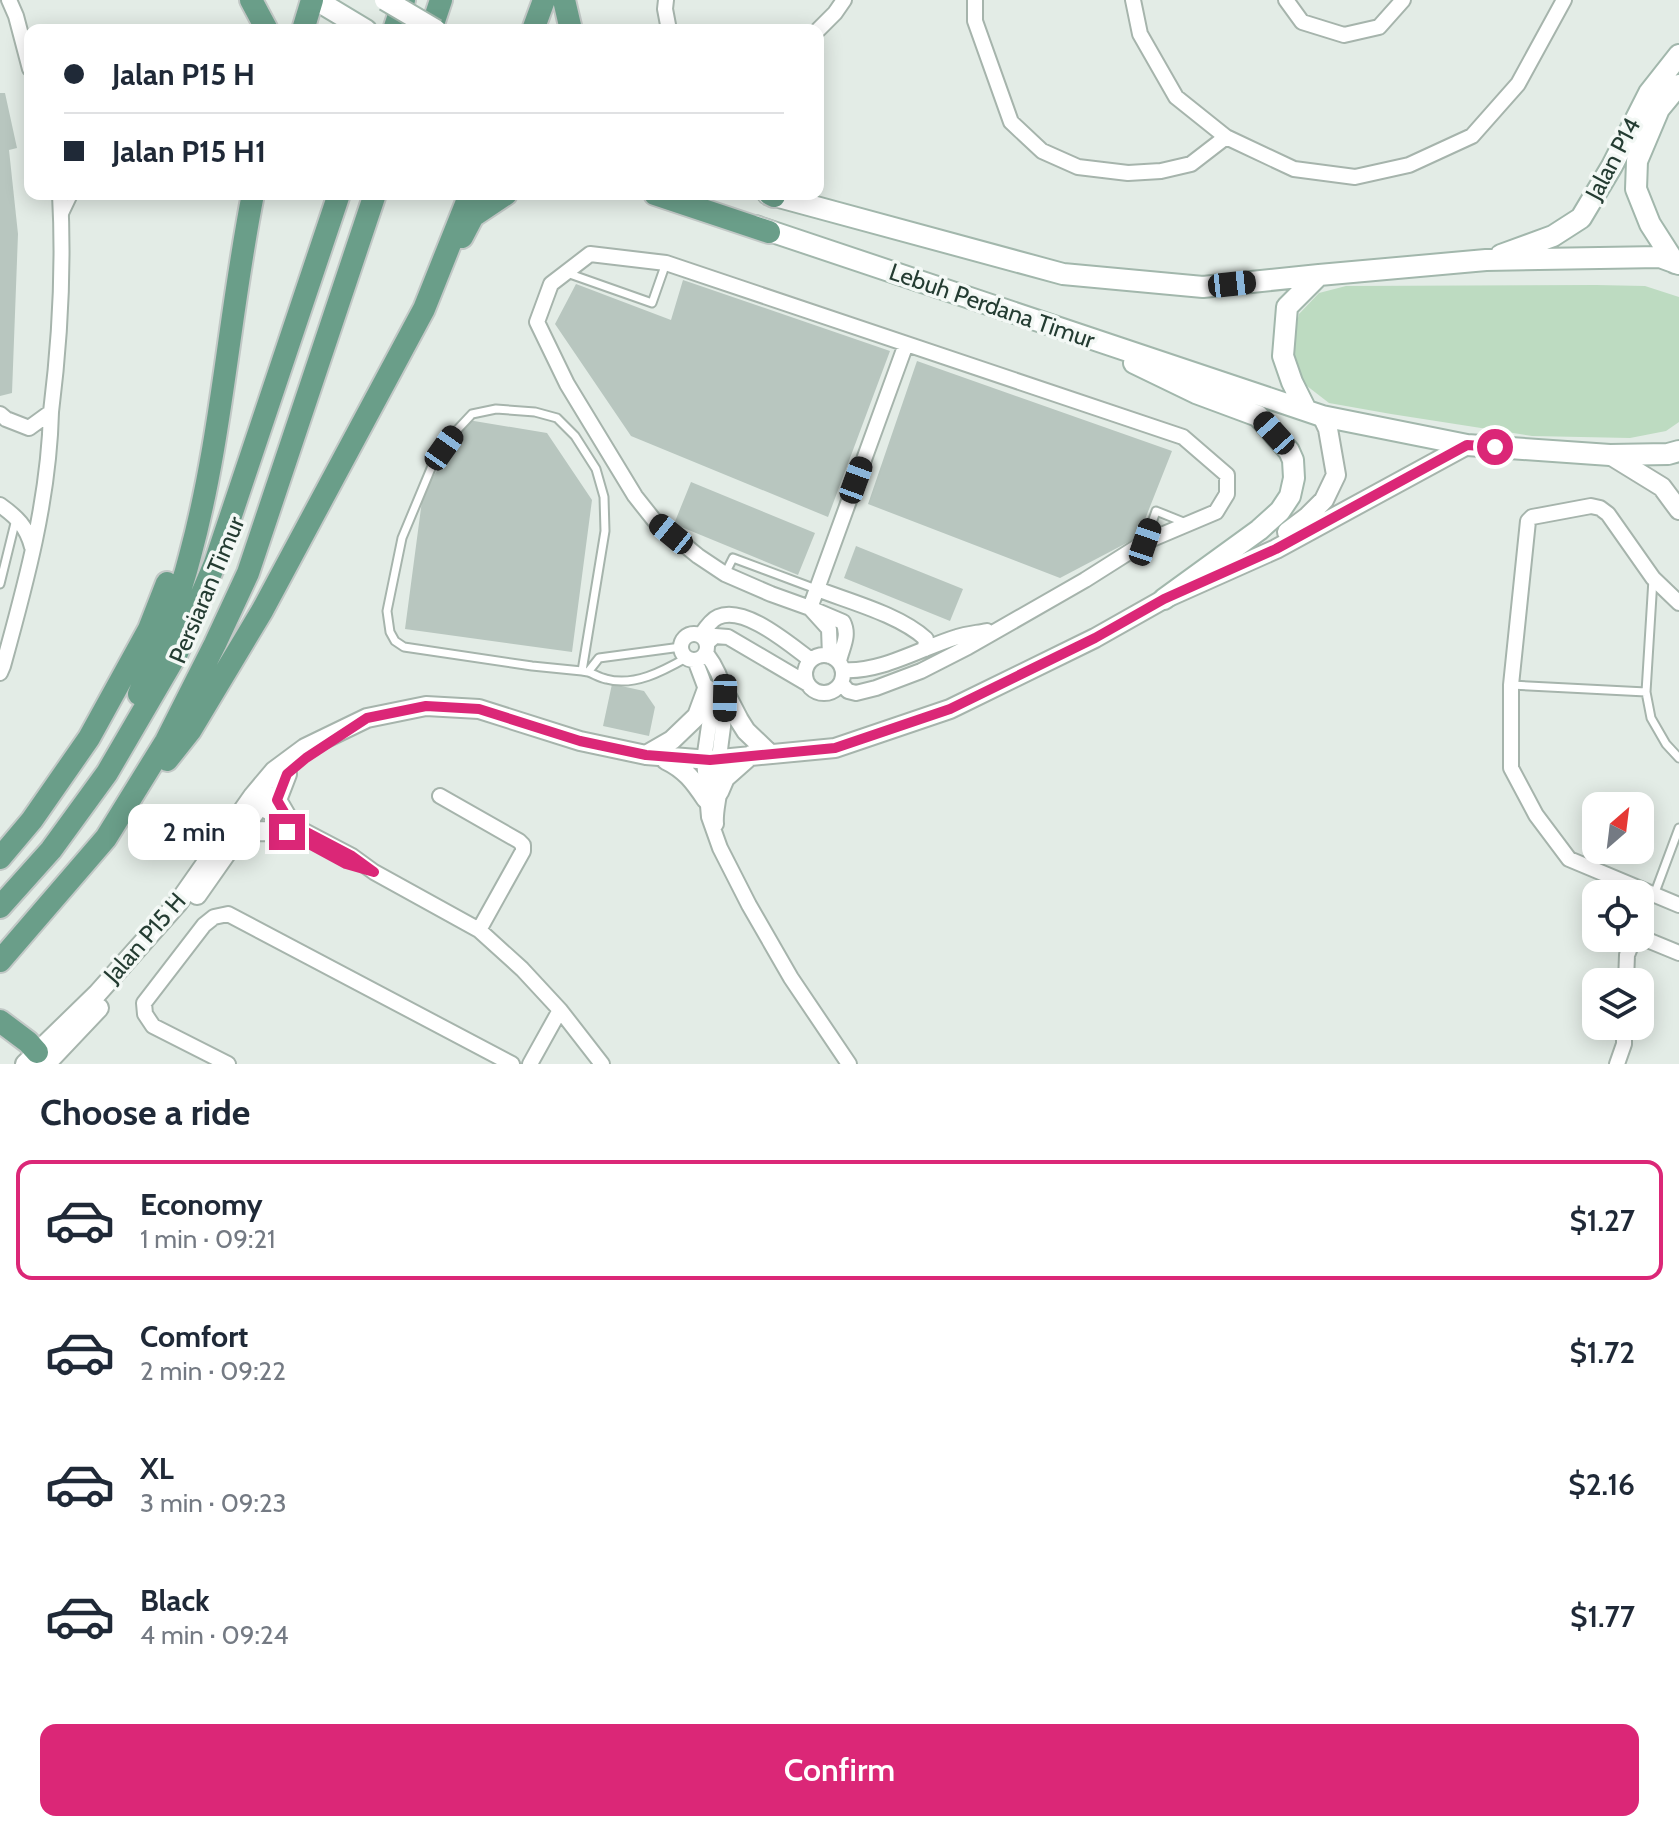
<!DOCTYPE html>
<meta charset="utf-8">
<style>
:root{--surface:#fff;--page:#f6f6f7;--text:#1f2937;--muted:#747a83;--line:#e0e1e3;--accent:#db2777}
body{margin:0;font-family:Cabin,sans-serif;background:var(--page);color:var(--text);height:100vh;display:flex;flex-direction:column;font-size:30px;white-space:nowrap}
*{box-sizing:border-box;margin:0}
p{font-size:26px;color:var(--muted)}
.icon{flex:none;width:44px;height:44px;fill:none;stroke:currentColor;stroke-width:2;stroke-linecap:round;stroke-linejoin:round}
.map{position:relative;height:1064px;overflow:hidden}
.drawer{display:flex;flex-direction:column;background:var(--surface);flex:1}
.drawer>*{flex:none}
.guide{position:absolute;left:24px;top:24px;width:800px;height:176px;border-radius:16px;box-shadow:0 4px 20px #0003;display:grid;align-content:center;height:176px;padding:0 40px;background:var(--surface)}
.needle{width:52px;rotate:28deg}
.buttons{position:absolute;left:1582px;top:792px;display:grid;gap:16px}
.buttons a{display:grid;place-items:center;width:72px;height:72px;border-radius:16px;background:var(--surface);box-shadow:0 4px 20px #0003;font-size:40px}
.end{position:absolute;width:36px;height:36px;margin:-18px;border:10px solid #db2777;background:#fff;box-shadow:0 0 0 4px #fff}
.from{border-radius:50%}
.bubble{position:absolute;height:56px;border-radius:16px;background:var(--surface);box-shadow:0 4px 20px #0003;font-size:26px;font-weight:600;line-height:56px;text-align:center}
.car{position:absolute;width:24px;height:48px;margin:-24px -12px;border-radius:10px;box-shadow:0 0 6px 2px #0007;background:linear-gradient(#222 24%,#8ab4d8 0 40%,#222 0 76%,#8ab4d8 0 86%,#222 0)}
.guide b{display:flex;align-items:center;gap:28px;height:76px;font-size:30px}
.guide b+b{border-top:2px solid var(--line)}
.guide i{width:20px;height:20px;background:var(--text)}
ul{padding:0;list-style:none}
li{display:flex;align-items:center;gap:24px;height:120px;margin:0 16px 12px;padding:0 24px;border:4px solid transparent;border-radius:16px}
li div{flex:1}
li b{display:block;font-size:30px}
li em{font-style:normal;font-weight:600}
li.current{border-color:var(--accent)}
li>.icon{width:72px;height:72px;stroke-width:1.5}
h2{padding:0 40px;font-size:36px;line-height:96px}
.button{display:flex;gap:16px;margin-top:auto;padding:16px 40px}
.button a{flex:1;height:92px;border-radius:16px;background:var(--accent);color:#fff;font-size:32px;font-weight:600;line-height:92px;text-align:center}
.map>svg:first-child{display:block}
.green{fill:#bddbc1}
.building{fill:#b8c6bf}
.lines{fill:none;stroke-linecap:round;stroke-linejoin:round}
.service-casing{stroke:#a6b4ac;stroke-width:11}
.minor-casing{stroke:#a6b4ac;stroke-width:18}
.tertiary-casing{stroke:#a6b4ac;stroke-width:22}
.secondary-casing{stroke:#a2b7ac;stroke-width:24}
.primary-casing{stroke:#c2c8c6;stroke-width:26}
.service{stroke:#fff;stroke-width:7}
.minor{stroke:#fff;stroke-width:14}
.tertiary{stroke:#fff;stroke-width:18}
.secondary{stroke:#fff;stroke-width:20}
.primary{stroke:#6a9e89;stroke-width:22}
.secondary-bridge-casing{stroke:#a2b7ac;stroke-width:24;stroke-linecap:butt}
.secondary-bridge{stroke:#fff;stroke-width:20}
.route{stroke:#db2777;stroke-width:10}
.labels{text-anchor:middle;stroke-width:7;stroke-linejoin:round;paint-order:stroke}
.street-label{font-size:24px;fill:#243c32;stroke:#f3f8f5}
</style>
<div class="map">
<svg width="1679" height="1064" viewBox="0 0 1679 1064">
<rect width="100%" height="100%" fill="#e3ece6"/>
<!-- green -->
<path class="green" d="M1596,285L1645,286L1679,297V422L1666,431L1630,438L1532,436L1391,414L1329,403L1307,386L1291,360L1293,341L1299,314L1319,293L1346,286Z"/>
<!-- building -->
<path class="building" d="M0,93H5L17,148L9,150L18,234L12,393L0,396Z
M683,280L890,351L828,517L631,436L555,324L576,284L671,320Z
M917,361L1172,451L1138,537L1060,578L868,504Z
M468,420L547,433L592,500L572,652L405,629L423,493Z
M691,482L815,533L798,575L674,524Z
M856,546L963,589L950,621L844,578Z
M612,684L644,691L655,707L649,736L603,726Z"/>
<g class="lines">
<!-- service casing -->
<g class="service-casing">
<path id="service" d="M64,215L74,194
M567,273L652,303L666,263
M1146,540L1156,511L1186,523
M725,574L733,558L816,589
M1653,579L1646,692L1651,718L1666,744L1679,758
M0,584L16,519
M681,647L599,658L588,672C594,674 600,678 606,679C634,687 663,671 686,658
M582,671L605,531L604,497L596,469L575,436L557,418L535,412L496,409L472,414L457,430L432,466L402,538L387,611L390,632L395,641L404,647L532,666L582,671L588,672
M1511,685L1646,692
M1654,895L1679,828"/>
</g>
<!-- minor casing -->
<g class="minor-casing">
<path id="minor" d="M9,0L16,16L30,69
M666,0L665,9L669,30
M975,0V21L1011,122L1042,151L1078,167L1128,173L1161,171L1191,164L1226,137
M1133,0L1140,34L1176,97L1226,137L1294,169L1355,177L1409,165L1472,136L1518,84L1564,0
M1286,0L1302,22L1344,35L1379,27L1403,0
M818,30L835,13L844,0
M0,414L6,419L29,428L51,412C60,340 64,267 60,194
M0,505C17,517 27,527 32,547
M817,589C851,602 900,615 926,639L925,649
M1679,603L1653,578L1608,514L1600,508L1591,506L1532,517L1528,521L1511,685V768L1536,815L1569,859L1679,905
M681 647a13 13 0 1 1 26 0a13 13 0 1 1-26 0Z
M701,635C705,629 711,620 718,617C745,605 790,645 811,660
M707,643L715,636L728,637L808,684
M706,653C736,693 722,717 719,761C718,772 719,782 719,793C718,803 715,813 716,824
M805 674a19 19 0 1 1 38 0a19 19 0 1 1-38 0Z
M830,656L829,629L810,608L771,594L725,574L698,556L654,520L635,496L567,384L537,322L551,284L590,254L666,263L1183,437L1227,475V494L1216,512L1145,542L1085,580L968,647L921,671L876,688L856,693L848,691L841,683
M695,660L712,705L704,760L709,817L720,848L749,905L791,978L849,1064
M839,661C842,647 850,636 843,622L810,608L906,344
M843,670C880,673 921,648 957,637C966,634 977,633 987,631
M0,673L3,666C26,583 49,499 51,412
M440,796L519,841L523,845V851L479,930
M251,803L352,856L374,872L479,930L522,969L560,1010L602,1064
M1640,937L1679,953
M1626,982L1627,955L1634,938
M228,1064L153,1026L145,1014L144,1003L204,925L214,917L228,914L512,1064
M530,1064L560,1010
M1617,1064L1624,1044V1026"/>
</g>
<!-- tertiary casing -->
<g class="tertiary-casing">
<path id="tertiary" d="M1610,455L1662,487L1679,510
M1287,532L1307,517L1324,500L1336,475L1328,429L1322,416
M724,691L739,720L746,731L770,754
M646,755L672,740L697,716L707,689
M666,760C685,769 694,781 706,799
M287,774L277,800L291,824
M719,792L725,778L751,755
M239,838L258,831L287,832
M197,895L267,795
M25,1064L97,994L178,903L253,796L274,771L305,748L367,718L426,706L479,709L580,741L646,755L710,760L835,748L950,709L1095,638L1164,599L1276,549L1467,445
M46,1064L99,1008"/>
</g>
<!-- secondary casing -->
<g class="secondary-casing">
<path id="secondary" d="M316,0L366,30
M768,194L1063,274L1203,287L1319,275
M755,226L1322,416L1467,445L1610,455L1668,454L1679,451
M1501,255L1553,236L1581,218L1612,166L1649,93L1679,55
M1675,263L1650,224L1636,189L1637,161L1659,109L1679,85
M1134,363L1196,393L1258,416L1289,451L1293,460L1294,478L1290,496L1280,511L1259,530L1164,599
M1306,410L1292,382L1283,356L1287,307L1319,275L1486,260L1660,257L1679,264"/>
</g>
<!-- primary casing -->
<g class="primary-casing">
<path id="primary" d="M251,0L267,30
M564,0L571,30
M303,30L312,0
M394,30L404,0
M431,30L441,0
M533,30L544,0
M655,194L769,232
M770,194L774,196
M462,237L473,216L506,194
M139,694C158,649 178,604 190,556C222,438 229,314 253,194
M167,760L190,731L262,611L424,309L470,194
M0,858L32,820L89,738L149,629L167,583
M0,907L51,850L107,773L177,653L215,563L339,194
M0,961L106,838L166,741L215,644L248,573L375,194
M0,1021L28,1042L37,1052"/>
</g>
<!-- service -->
<use href="#service" class="service"/>
<!-- minor -->
<use href="#minor" class="minor"/>
<!-- tertiary -->
<use href="#tertiary" class="tertiary"/>
<!-- secondary -->
<use href="#secondary" class="secondary"/>
<!-- primary -->
<use href="#primary" class="primary"/>
<!-- secondary-bridge casing -->
<g class="secondary-bridge-casing">
<path id="secondary-bridge" d="M385,0L436,30"/>
</g>
<!-- secondary-bridge -->
<use href="#secondary-bridge" class="secondary-bridge"/>
</g>
<g class="lines">
<!-- route -->
<path class="route" d="M287,832L346,864L374,872L352,856L291,824L277,800L287,774L306,758L367,718L426,706L479,709L580,741L646,755L710,760L835,748L950,709L1095,638L1164,599L1276,549L1467,445L1495,447"/>
</g>
<g class="labels">
<!-- street labels -->
<g class="street-label">
<text transform="translate(1613 159) rotate(-62)" y="8">Jalan P14</text>
<text transform="translate(992 306) rotate(19)" y="8">Lebuh Perdana Timur</text>
<text transform="translate(207 590) rotate(-67)" y="8">Persiaran Timur</text>
<text transform="translate(145 938) rotate(-49)" y="8">Jalan P15 H</text>
</g>
</g>
</svg>
<div class="buttons">
<a><svg class="needle" viewBox="-14 -14 28 28"><path d="M0-13l5 13h-10z" fill="#e53935"/><path d="M0 13l5-13h-10z" fill="#747a83"/></svg></a>
<a><svg class="icon" aria-label="locate" viewBox="0 0 24 24"><circle cx="12" cy="12" r="6"/><path d="M12 2v4M12 18v4M2 12h4M18 12h4"/></svg></a>
<a><svg class="icon" aria-label="layers" viewBox="0 0 24 24"><path d="M12 4l9 5-9 5-9-5zM3 14l9 5 9-5"/></svg></a>
</div>
<i class="end from" style="left:1495px;top:447px"></i>
<i class="end" style="left:287px;top:832px"></i>
<div class="bubble" style="left:128px;top:804px;width:132px">2 min</div>
<i class="car" style="left:1232px;top:284px;rotate:84deg"></i>
<i class="car" style="left:1274px;top:433px;rotate:318deg"></i>
<i class="car" style="left:444px;top:448px;rotate:35deg"></i>
<i class="car" style="left:856px;top:480px;rotate:20deg"></i>
<i class="car" style="left:671px;top:534px;rotate:309deg"></i>
<i class="car" style="left:1145px;top:542px;rotate:19deg"></i>
<i class="car" style="left:725px;top:698px;rotate:181deg"></i>
<div class="guide">
<b><i class="from"></i>Jalan P15 H</b>
<b><i></i>Jalan P15 H1</b>
</div>
</div>
<section class="drawer">
<h2>Choose a ride</h2>
<ul>
<li class="current"><svg class="icon" aria-label="car" viewBox="0 0 24 24"><path d="M5 17H2v-5l4-1 3-4h7l3 4 3 1v5h-3M9 17h6M6 11h13"/><circle cx="7" cy="17" r="2"/><circle cx="17" cy="17" r="2"/></svg><div><b>Economy</b><p>1 min · 09:21</p></div><em>$1.27</em></li>
<li><svg class="icon" aria-label="car" viewBox="0 0 24 24"><path d="M5 17H2v-5l4-1 3-4h7l3 4 3 1v5h-3M9 17h6M6 11h13"/><circle cx="7" cy="17" r="2"/><circle cx="17" cy="17" r="2"/></svg><div><b>Comfort</b><p>2 min · 09:22</p></div><em>$1.72</em></li>
<li><svg class="icon" aria-label="car" viewBox="0 0 24 24"><path d="M5 17H2v-5l4-1 3-4h7l3 4 3 1v5h-3M9 17h6M6 11h13"/><circle cx="7" cy="17" r="2"/><circle cx="17" cy="17" r="2"/></svg><div><b>XL</b><p>3 min · 09:23</p></div><em>$2.16</em></li>
<li><svg class="icon" aria-label="car" viewBox="0 0 24 24"><path d="M5 17H2v-5l4-1 3-4h7l3 4 3 1v5h-3M9 17h6M6 11h13"/><circle cx="7" cy="17" r="2"/><circle cx="17" cy="17" r="2"/></svg><div><b>Black</b><p>4 min · 09:24</p></div><em>$1.77</em></li>
</ul>
<div class="button"><a>Confirm</a></div>
</section>
